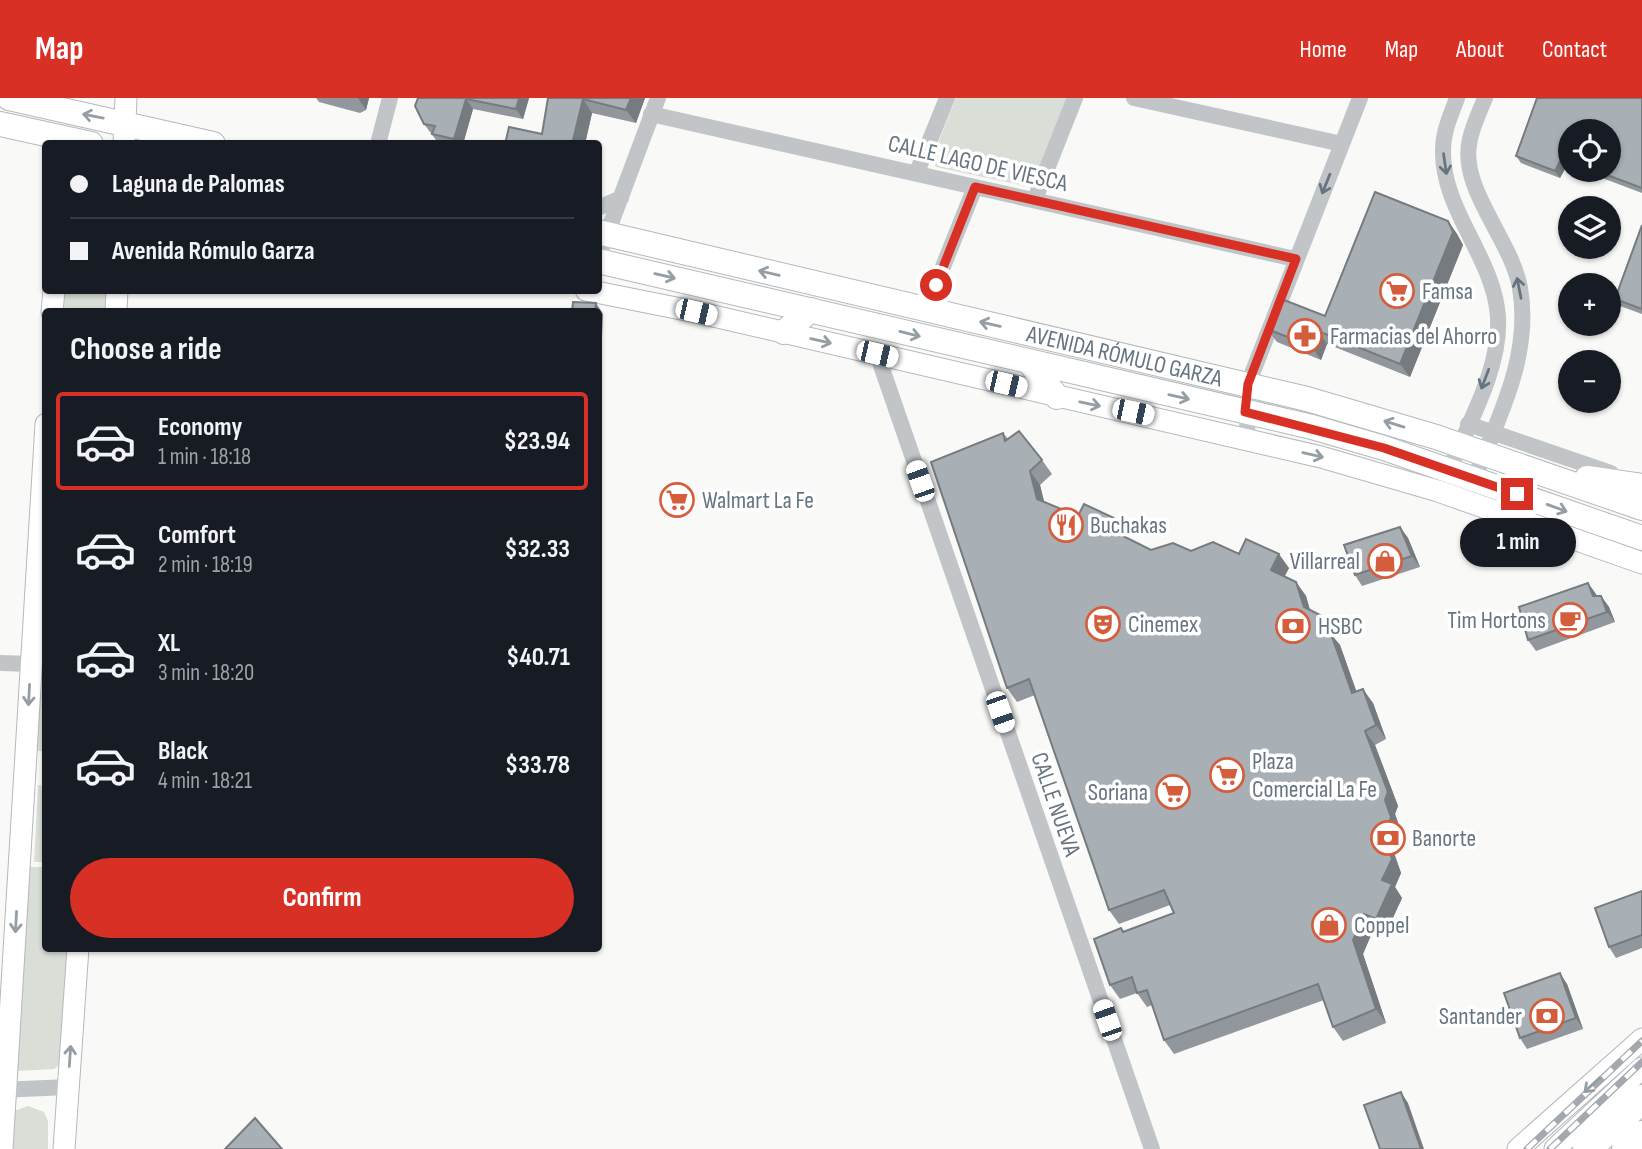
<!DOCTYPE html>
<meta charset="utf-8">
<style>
:root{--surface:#171b24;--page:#242831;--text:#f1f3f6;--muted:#9ea1a6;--line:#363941;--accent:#d93025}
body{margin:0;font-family:"Sofia Sans Condensed",sans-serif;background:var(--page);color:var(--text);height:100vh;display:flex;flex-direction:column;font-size:26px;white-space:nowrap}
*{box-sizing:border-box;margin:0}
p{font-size:23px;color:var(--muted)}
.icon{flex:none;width:38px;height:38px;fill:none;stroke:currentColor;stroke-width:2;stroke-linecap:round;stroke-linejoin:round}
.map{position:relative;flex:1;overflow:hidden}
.drawer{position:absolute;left:42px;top:210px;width:560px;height:644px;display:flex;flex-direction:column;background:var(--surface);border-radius:7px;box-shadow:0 2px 5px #0004}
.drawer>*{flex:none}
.banner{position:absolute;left:42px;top:42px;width:560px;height:154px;border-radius:7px;box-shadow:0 2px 5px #0004;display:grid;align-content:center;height:154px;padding:0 28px;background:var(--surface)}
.buttons{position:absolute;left:1558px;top:21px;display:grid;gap:14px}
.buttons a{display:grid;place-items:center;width:63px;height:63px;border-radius:50%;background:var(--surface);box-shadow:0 2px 5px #0004;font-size:35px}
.end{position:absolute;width:32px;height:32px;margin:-16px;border:9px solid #d93025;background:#fff;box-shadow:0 0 0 4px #fff}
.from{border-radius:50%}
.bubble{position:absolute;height:49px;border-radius:24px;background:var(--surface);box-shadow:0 2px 5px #0004;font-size:23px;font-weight:700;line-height:49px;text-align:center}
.car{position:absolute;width:21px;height:42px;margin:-21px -10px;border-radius:9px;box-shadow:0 0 5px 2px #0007;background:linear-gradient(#fff 24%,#345 0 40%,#fff 0 76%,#345 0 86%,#fff 0)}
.banner b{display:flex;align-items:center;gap:24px;height:66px;font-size:26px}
.banner b+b{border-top:2px solid var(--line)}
.banner i{width:18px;height:18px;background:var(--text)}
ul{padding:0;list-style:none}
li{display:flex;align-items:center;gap:21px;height:98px;margin:0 14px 10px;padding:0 14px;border:4px solid transparent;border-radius:7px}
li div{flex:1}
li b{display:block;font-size:26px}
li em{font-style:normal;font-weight:700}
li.active{border-color:var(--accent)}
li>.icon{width:63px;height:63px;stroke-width:1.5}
h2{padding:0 28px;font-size:32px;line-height:84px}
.button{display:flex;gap:14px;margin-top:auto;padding:14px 28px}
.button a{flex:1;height:80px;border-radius:42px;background:var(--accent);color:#fff;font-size:28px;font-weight:700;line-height:80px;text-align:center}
header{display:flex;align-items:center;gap:42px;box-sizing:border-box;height:98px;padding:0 35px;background:var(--accent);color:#fff}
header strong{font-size:33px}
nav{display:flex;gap:38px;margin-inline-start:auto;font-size:24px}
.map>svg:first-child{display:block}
.green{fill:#d9ded6}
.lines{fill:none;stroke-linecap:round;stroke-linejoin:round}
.secondary-casing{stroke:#b3b9bd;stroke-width:23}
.primary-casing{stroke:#b4b9bc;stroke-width:26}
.highway-casing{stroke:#b4b8bb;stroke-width:30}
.street{stroke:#c1c5c8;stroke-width:16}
.secondary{stroke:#fff;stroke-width:21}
.primary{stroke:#fff;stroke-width:24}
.highway{stroke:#fff;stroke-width:28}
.rail-casing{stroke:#a3a9ae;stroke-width:7}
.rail{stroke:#fff;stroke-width:4.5;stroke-dasharray:13;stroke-linecap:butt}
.wall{fill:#91979c}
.shaded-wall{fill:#767b7f}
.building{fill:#a9b0b5;stroke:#767b7f;stroke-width:2}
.oneway{stroke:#949ea5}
.oneway2{stroke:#66757f}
.route{stroke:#d93025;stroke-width:9}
.labels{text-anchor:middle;stroke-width:7;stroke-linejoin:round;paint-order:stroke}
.street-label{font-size:24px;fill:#66757f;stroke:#fff}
.poi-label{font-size:24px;fill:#66757f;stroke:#fff;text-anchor:start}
</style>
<header>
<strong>Map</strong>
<nav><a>Home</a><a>Map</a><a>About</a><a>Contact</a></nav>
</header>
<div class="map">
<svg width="1642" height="1051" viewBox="0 0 1642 1051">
<rect width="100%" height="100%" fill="#f9f9f7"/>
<!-- green -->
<path class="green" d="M956,0H1068L1034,83L1025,88L936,69L932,60Z
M62,193H108L107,213L61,214Z
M45,478V653H37Z
M38,687L45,688V764H34Z
M28,769H45L46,850L68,851L61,966L54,971L16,973Z
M28,1008L44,1014L48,1023V1051H11L14,1013Z"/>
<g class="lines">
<!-- secondary casing -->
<g class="secondary-casing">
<path id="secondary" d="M124,46L126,0
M586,192L696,214L1321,359L1438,393L1642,465
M52,214L54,192
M116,214L117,192
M2,1051L46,326
M64,1051L78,850
M1518,1051L1642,941
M1555,1051L1642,970"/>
</g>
<!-- primary casing -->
<g class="primary-casing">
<g id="primary">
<path d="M9,0L213,46"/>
<path d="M0,26L91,46"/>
<path id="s1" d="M598,134L1307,301L1436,339L1642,410"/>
<path d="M598,163L1312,329L1384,350L1642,440"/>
<path d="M784,234L811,212"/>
<path d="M1030,265L1057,299"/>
<path d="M1587,380L1642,388"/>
</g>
</g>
<!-- highway casing -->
<g class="highway-casing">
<path id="highway" d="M1587,1051L1642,1001
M1626,1051L1642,1037"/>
</g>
<!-- street -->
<path class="street" d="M1134,0L1342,46
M651,16L1295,161
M378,46L390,0
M917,74L947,0
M1035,101L1075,0
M598,110L621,100
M598,160L658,0
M926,211L975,89
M877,256L1152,1051
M1468,326L1611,375
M1247,342L1248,286L1360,0
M1449,372C1468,326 1501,270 1498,219C1494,159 1442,113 1443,52C1443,33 1451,17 1457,0
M1438,393L1474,381C1498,321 1532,257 1520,190C1511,140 1458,90 1470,41C1473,27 1480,13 1485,0
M0,565L31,566
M0,992L68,989"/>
<!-- secondary -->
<use href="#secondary" class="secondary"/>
<!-- primary -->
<use href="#primary" class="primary"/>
<!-- highway -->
<use href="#highway" class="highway"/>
<!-- rail casing -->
<g class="rail-casing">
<path id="rail" d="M1527,1051L1642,943
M1550,1051L1642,964"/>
</g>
<!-- rail -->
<use href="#rail" class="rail"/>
</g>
<!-- wall -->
<path class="wall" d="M316,0H369L366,12L360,15L319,4Z
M418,0H529L523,21L473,11L463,46H439L424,26Z
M548,0H645L636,25L592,15L585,46H505L542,36Z
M1642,0V95L1581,72H1608L1570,33V68L1567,67L1560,80L1521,65L1516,58Z
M1448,123L1457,136L1463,147L1410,279L1327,246L1321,262L1277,244L1267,231L1325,218Z
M1642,127V216L1620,208L1615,201Z
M1003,335L1008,341L1042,362L1052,376L1040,387L1044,404L1078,418L1125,435L1124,439L1151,452L1239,456L1289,470L1284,478L1296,484L1306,498L1310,512L1322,518L1332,532L1334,540L1340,547L1356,593L1373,605L1386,641L1375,647L1398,708L1395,716L1401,733L1393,752L1401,775L1395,789L1402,800L1386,835L1374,830L1363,856L1386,925L1343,943L1333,929L1324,902L1174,956L1164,942L1152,907L1147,909L1137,895L1120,901L1110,887L1124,834L1174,815L1170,807L1119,826L1109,812L1035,597L1017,604L1007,590Z
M1400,429L1408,440L1420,469L1362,488L1355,477Z
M1588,485L1597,498H1601L1609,509L1615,524L1536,553L1528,542Z
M1642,793V850L1616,860L1609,849Z
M1567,886L1583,931L1527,951L1520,940Z"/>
<!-- shaded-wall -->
<path class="shaded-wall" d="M358,0H369L366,12Z
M519,0H529L523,21L516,11Z
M631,0H645L636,25L626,12Z
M466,1L473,11L463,46H457L454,41Z
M583,1L592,15L585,46H572Z
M1562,59L1567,67L1560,80L1555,73Z
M1448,123L1457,136L1463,147L1410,279L1400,266Z
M596,205L603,216L600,283L598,281V214H595Z
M1318,233L1327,246L1321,262L1311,248Z
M1030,373L1040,387L1047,415L1037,401Z
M1116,421L1125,435L1121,446L1111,432Z
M1400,429L1408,440L1420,469L1412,458Z
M1279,456L1289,470L1281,486L1271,472Z
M1296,484L1306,498L1313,523L1304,509Z
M1588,485L1596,496L1600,509L1593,498Z
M1601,498L1609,509L1615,524L1607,514Z
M1322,518L1332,532L1334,540L1340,547L1362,609L1352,595Z
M1363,591L1373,605L1386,641L1376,627Z
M1365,633L1375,647L1398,708L1395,716L1401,733L1393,752L1401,775L1395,789L1402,800L1386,835L1376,821L1382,782L1385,702Z
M1364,816L1374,830L1363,856L1386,925L1376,911L1353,842Z
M1560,875L1567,886L1583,931L1576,920Z
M1401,994L1408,1005L1424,1051H1421Z"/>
<!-- building -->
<path class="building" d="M418,0H519L516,11L466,1L454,41L432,36L435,28L424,26L415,8Z
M548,0H631L626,12L583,1L572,46H505L509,29L542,36Z
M1537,0H1642V90L1594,72H1608V33H1570V62L1562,59L1555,73L1516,58Z
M1375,94L1448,123L1453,134L1400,266L1318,233L1311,248L1267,231L1279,200L1325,218Z
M1642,127V211L1615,201Z
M573,204L596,205L595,214H572Z
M1019,333L1042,362L1030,373L1037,401L1078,418L1084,406L1116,421L1111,432L1151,452L1173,445L1191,453L1213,444L1239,456L1246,441L1279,456L1271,472L1296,484L1304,509L1322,518L1327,534L1330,533L1352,595L1363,591L1376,627L1365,633L1388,694L1385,702L1391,719L1384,738L1392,761L1382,782L1392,786L1376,821L1364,816L1353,842L1376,911L1333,929L1318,886L1164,942L1147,892L1137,895L1132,879L1110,887L1094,841L1121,830L1123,834L1174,815L1164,792L1109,812L1029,581L1007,590L931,364L1003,335L1005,343Z
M1400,429L1412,458L1355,477L1344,447Z
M1588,485L1593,498H1601L1607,514L1528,542L1519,509Z
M1642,793V837L1609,849L1595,810Z
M1560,875L1576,920L1520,940L1504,895Z
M1401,994L1421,1051H1380L1364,1007Z
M255,1020L282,1051H225Z"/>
<!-- one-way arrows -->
<defs><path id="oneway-shaft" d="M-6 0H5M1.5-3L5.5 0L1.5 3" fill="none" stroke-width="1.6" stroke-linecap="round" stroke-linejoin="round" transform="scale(1.75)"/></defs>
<g class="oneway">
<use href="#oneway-shaft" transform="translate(93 18) rotate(-169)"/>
<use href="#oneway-shaft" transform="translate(769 175) rotate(-167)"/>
<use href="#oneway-shaft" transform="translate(665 178) rotate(13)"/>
<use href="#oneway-shaft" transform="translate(990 226) rotate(-167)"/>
<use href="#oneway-shaft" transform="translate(910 236) rotate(14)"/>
<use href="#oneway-shaft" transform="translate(821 243) rotate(13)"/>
<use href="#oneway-shaft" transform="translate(1179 299) rotate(13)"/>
<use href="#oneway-shaft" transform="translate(1090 306) rotate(12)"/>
<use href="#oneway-shaft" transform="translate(1394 326) rotate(-163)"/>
<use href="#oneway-shaft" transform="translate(1313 357) rotate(13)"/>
<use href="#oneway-shaft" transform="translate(1557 410) rotate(20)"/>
<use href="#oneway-shaft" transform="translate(29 597) rotate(93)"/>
<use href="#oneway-shaft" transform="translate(16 824) rotate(93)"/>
<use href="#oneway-shaft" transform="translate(70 958) rotate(-86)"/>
<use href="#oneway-shaft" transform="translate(1592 987) rotate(137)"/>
</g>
<g class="oneway2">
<use href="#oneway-shaft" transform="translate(1445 66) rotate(82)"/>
<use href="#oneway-shaft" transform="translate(1326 86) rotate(112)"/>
<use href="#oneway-shaft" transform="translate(1519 190) rotate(-101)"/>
<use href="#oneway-shaft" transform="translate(1485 281) rotate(111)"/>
</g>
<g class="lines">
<!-- route -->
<path class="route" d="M936,187L975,89L1296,161L1248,286L1245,314L1384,350L1517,396"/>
</g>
<!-- icons -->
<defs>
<g id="supermarket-ring" transform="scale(1.75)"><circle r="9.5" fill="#fff" stroke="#d45d3c" stroke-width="1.5"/><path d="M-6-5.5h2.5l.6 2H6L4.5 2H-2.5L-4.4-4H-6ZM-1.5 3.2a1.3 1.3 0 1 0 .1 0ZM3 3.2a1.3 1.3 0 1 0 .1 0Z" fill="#d45d3c"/></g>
<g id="pharmacy-ring" transform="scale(1.75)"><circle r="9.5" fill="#fff" stroke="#d45d3c" stroke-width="1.5"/><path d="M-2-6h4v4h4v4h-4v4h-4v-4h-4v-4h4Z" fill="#d45d3c"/></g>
<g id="restaurant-ring" transform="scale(1.75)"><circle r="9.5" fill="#fff" stroke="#d45d3c" stroke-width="1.5"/><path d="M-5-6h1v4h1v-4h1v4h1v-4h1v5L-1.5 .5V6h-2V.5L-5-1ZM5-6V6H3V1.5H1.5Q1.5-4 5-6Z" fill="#d45d3c"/></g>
<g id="shop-ring" transform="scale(1.75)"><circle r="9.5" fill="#fff" stroke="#d45d3c" stroke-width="1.5"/><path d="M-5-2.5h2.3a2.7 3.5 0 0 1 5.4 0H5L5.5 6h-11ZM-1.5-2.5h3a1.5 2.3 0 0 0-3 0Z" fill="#d45d3c"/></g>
<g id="cafe-ring" transform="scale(1.75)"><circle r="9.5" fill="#fff" stroke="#d45d3c" stroke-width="1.5"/><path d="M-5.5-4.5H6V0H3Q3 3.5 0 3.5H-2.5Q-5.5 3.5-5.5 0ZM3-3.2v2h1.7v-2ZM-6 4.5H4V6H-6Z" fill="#d45d3c"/></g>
<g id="theatre-ring" transform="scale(1.75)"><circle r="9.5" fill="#fff" stroke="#d45d3c" stroke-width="1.5"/><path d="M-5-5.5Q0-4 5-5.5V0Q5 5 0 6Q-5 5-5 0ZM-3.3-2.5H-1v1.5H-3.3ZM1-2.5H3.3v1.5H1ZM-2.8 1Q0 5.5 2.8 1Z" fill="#d45d3c"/></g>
<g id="bank-ring" transform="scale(1.75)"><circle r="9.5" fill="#fff" stroke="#d45d3c" stroke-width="1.5"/><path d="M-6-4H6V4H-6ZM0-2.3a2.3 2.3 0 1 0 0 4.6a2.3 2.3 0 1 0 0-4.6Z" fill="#d45d3c"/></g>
</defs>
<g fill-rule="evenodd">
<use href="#supermarket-ring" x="1397" y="193"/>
<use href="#pharmacy-ring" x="1305" y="238"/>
<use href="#supermarket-ring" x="677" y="402"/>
<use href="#restaurant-ring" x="1066" y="427"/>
<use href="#shop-ring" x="1385" y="463"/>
<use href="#cafe-ring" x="1570" y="522"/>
<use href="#theatre-ring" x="1103" y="526"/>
<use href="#bank-ring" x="1293" y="528"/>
<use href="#supermarket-ring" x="1227" y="677"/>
<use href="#supermarket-ring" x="1173" y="694"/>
<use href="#bank-ring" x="1388" y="740"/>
<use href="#shop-ring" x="1329" y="827"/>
<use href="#bank-ring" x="1547" y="918"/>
</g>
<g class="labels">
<!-- street labels -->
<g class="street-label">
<text transform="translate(978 65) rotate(13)" y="8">CALLE LAGO DE VIESCA</text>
<text dy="8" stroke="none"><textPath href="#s1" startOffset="541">AVENIDA RÓMULO GARZA</textPath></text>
<text transform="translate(1056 706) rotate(71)" y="8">CALLE NUEVA</text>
</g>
<!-- poi labels -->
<g class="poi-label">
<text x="1422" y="201">Famsa</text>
<text x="1330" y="246">Farmacias del Ahorro</text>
<text x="702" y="410">Walmart La Fe</text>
<text x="1090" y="435">Buchakas</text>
<text x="1360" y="471" text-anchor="end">Villarreal</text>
<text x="1546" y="530" text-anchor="end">Tim Hortons</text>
<text x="1128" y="534">Cinemex</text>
<text x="1318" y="536">HSBC</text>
<text x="1252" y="671">Plaza<tspan x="1252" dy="28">Comercial La Fe</tspan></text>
<text x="1148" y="702" text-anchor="end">Soriana</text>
<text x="1412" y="748">Banorte</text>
<text x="1354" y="835">Coppel</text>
<text x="1522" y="926" text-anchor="end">Santander</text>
</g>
</g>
</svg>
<div class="buttons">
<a><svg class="icon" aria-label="locate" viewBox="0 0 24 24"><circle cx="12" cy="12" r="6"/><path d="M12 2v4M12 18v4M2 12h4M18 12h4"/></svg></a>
<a><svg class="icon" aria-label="layers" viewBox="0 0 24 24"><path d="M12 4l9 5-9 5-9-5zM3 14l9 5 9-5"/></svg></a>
<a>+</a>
<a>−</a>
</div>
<i class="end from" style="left:936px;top:187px"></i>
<i class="end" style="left:1517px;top:396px"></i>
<div class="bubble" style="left:1460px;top:420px;width:116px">1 min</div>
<i class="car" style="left:696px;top:214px;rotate:103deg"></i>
<i class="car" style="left:877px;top:256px;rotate:103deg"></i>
<i class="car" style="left:1006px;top:286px;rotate:103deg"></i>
<i class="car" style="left:1133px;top:314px;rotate:102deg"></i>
<i class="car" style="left:920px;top:383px;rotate:341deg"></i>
<i class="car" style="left:1000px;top:614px;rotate:161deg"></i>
<i class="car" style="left:1107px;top:922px;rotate:341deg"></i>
<div class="banner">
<b><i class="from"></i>Laguna de Palomas</b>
<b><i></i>Avenida Rómulo Garza</b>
</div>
<section class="drawer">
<h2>Choose a ride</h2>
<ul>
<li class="active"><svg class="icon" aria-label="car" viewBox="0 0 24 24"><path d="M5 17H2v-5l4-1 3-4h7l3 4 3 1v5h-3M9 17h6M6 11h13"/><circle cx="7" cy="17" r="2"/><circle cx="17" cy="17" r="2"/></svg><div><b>Economy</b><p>1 min · 18:18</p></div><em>$23.94</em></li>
<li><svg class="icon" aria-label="car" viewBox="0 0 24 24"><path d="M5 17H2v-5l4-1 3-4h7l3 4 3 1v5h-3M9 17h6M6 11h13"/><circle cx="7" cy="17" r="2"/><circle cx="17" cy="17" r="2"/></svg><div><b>Comfort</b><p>2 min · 18:19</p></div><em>$32.33</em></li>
<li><svg class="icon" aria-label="car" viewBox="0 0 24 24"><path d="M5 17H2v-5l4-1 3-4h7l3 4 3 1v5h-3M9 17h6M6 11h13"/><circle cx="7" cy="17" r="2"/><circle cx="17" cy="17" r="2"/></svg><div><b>XL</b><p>3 min · 18:20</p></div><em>$40.71</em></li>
<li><svg class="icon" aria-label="car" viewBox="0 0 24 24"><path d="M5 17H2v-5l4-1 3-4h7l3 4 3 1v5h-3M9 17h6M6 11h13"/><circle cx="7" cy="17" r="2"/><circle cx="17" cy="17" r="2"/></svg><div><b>Black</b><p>4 min · 18:21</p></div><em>$33.78</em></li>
</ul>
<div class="button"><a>Confirm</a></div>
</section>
</div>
